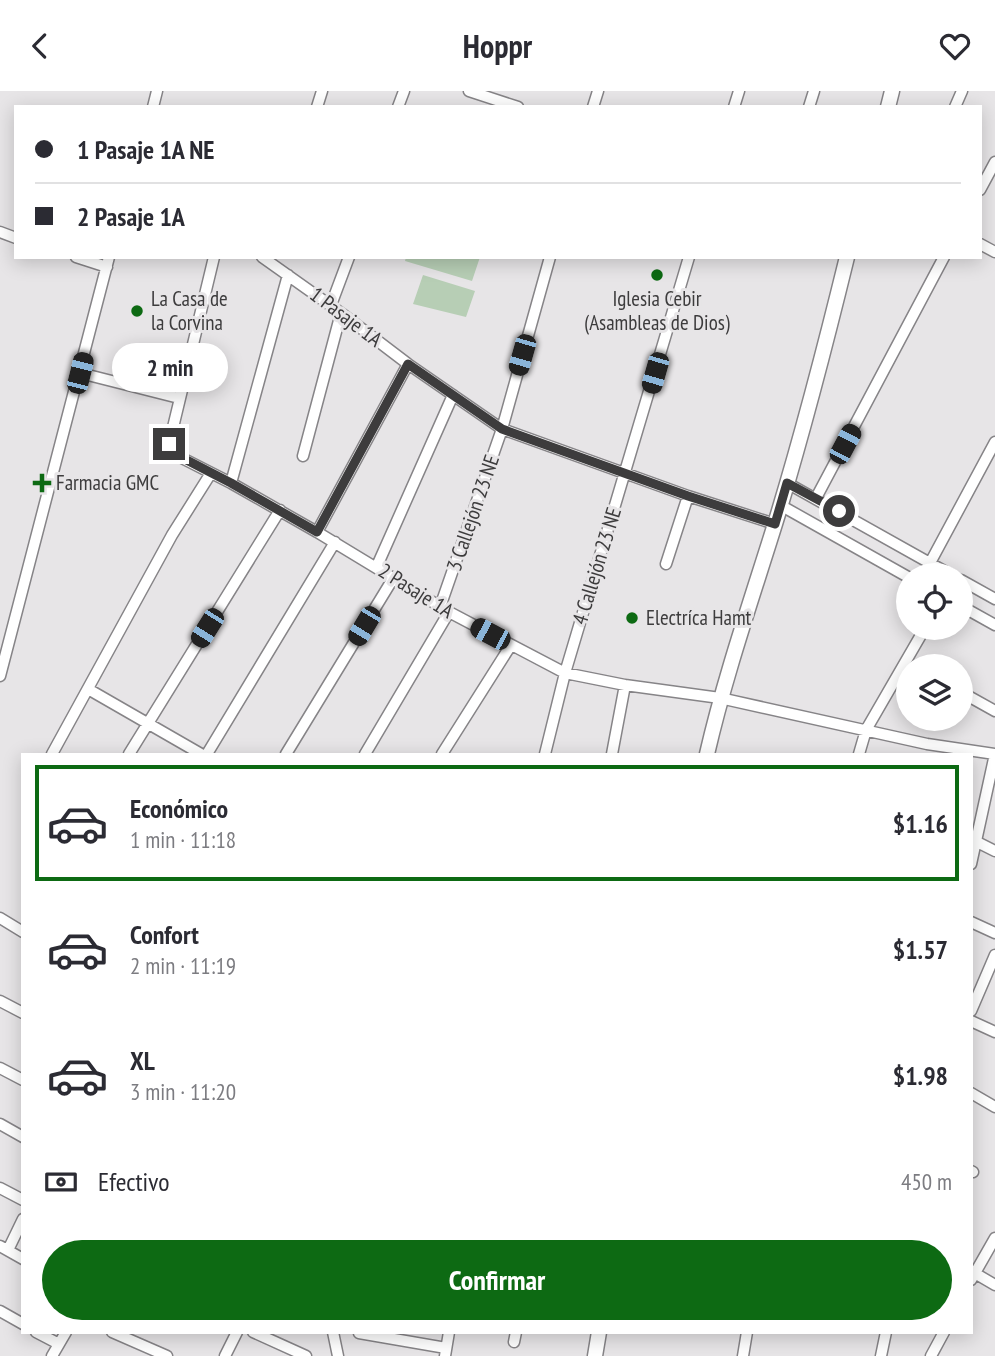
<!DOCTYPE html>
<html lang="es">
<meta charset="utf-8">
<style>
:root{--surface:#fff;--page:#f7f7f7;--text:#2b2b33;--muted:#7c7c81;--line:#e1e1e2;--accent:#0d6a13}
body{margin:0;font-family:"PT Sans Narrow",sans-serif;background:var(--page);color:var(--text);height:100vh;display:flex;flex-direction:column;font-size:26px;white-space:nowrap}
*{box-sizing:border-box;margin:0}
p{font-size:23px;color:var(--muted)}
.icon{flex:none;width:38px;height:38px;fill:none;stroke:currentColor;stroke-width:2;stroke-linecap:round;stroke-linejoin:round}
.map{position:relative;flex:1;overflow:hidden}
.details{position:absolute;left:21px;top:662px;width:952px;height:581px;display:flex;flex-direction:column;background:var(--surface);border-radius:0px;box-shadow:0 4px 18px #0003}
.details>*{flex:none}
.top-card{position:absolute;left:14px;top:14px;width:968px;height:154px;border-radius:0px;box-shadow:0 4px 18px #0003;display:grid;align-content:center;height:154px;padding:0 21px;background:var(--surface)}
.buttons{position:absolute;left:896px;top:472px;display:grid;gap:14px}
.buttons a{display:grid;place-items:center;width:77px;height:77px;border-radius:50%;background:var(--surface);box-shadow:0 4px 18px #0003;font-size:35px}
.end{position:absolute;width:32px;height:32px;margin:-16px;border:9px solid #3d3c3d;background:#fff;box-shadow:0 0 0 4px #fff}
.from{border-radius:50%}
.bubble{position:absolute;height:49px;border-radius:24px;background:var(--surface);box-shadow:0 4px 18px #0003;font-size:23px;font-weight:800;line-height:49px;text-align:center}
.car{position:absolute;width:21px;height:42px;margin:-21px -10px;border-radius:9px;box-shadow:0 0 5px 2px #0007;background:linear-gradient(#222 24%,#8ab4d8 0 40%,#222 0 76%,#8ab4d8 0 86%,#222 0)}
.top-card b{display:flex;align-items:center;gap:24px;height:66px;font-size:26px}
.top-card b+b{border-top:2px solid var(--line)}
.top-card i{width:18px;height:18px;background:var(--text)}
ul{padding:12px 0 0;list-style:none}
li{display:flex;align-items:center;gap:21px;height:116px;margin:0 14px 10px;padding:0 7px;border:4px solid transparent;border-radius:0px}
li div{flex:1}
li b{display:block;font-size:26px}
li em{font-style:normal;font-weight:800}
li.active{border-color:var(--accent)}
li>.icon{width:63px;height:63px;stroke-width:1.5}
.pay{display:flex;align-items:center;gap:18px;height:77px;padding:0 21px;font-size:26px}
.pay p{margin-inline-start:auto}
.action{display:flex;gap:14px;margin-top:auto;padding:14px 21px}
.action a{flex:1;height:80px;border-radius:42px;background:var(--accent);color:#fff;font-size:28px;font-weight:800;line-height:80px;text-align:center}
header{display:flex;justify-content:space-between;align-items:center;height:91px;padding:0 21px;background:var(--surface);font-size:32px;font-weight:800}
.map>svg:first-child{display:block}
.green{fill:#b7ceb5}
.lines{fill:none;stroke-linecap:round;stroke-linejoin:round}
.street-casing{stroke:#868487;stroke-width:13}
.secondary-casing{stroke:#868487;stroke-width:17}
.street{stroke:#fff;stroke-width:10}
.secondary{stroke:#fff;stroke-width:14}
.route{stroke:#3d3c3d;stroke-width:9}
.poi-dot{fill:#0d6a13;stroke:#e7e5e7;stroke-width:2.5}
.labels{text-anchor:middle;stroke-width:6;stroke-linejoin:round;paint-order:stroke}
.poi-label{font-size:21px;fill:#3d3c3d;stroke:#e7e5e7;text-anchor:start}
.street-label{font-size:21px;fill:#3d3c3d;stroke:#e7e5e7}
</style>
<header><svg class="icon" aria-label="back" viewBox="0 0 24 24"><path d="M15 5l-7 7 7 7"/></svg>Hoppr<svg class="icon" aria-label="heart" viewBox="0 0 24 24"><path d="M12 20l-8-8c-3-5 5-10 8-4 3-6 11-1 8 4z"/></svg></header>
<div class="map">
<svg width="995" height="1265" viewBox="0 0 995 1265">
<rect width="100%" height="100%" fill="#e7e5e7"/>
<!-- green -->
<path class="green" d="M406,166H480L472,190L405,170Z
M423,184L475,200L466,226L413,213Z"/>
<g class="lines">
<!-- street casing -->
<g class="street-casing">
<path id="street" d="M469,0L518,16
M153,16L157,0
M317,16L322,0
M398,16L404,0
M593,16L598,0
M734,16L739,0
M809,16L814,0
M955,16L962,0
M980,99L995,71
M0,141L16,147
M980,153L995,161
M76,166L107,176
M214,166L169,353L172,360L178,365L231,392L317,441L449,521L565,582L625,594L720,607L927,653L995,663
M262,166L341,222L408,273L502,338L688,405L775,433
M331,214L349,166
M80,282L179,307
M303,365L341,222
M231,392L288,184
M787,392L953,485
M816,407L944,166
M780,414L908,486
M317,441L408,273
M930,472L995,351
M666,473L688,405
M377,475L453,304
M961,489L995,508
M961,515L995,534
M440,516L502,338L550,166
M0,585L109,166
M88,598L201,663
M961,601L995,620
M52,663L172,444L211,382
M129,663L280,419
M207,663L335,451
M286,663L394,486
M365,663L449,521
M442,663L511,554
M545,663L565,582L689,166
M612,663L625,594
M859,663L866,639L925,537
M975,750L995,760
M971,773L995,663
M0,827L23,841
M971,831L995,842
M0,910L23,922
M971,920L995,864
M971,930L995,941
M0,977L23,989
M971,1002L995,1016
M0,1033L23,1046
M971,1080L973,1081
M0,1097L23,1109
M0,1155L23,1168
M8,1159L23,1128
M971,1180L995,1194
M971,1189L995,1147
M0,1220L23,1233
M36,1241L59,1253
M112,1241L167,1265
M253,1241L306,1265
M333,1241L338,1265
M359,1242L446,1257
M514,1251L516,1241
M52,1265L66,1241
M225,1265L237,1241
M445,1265L449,1241
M743,1265L747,1241
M881,1265L886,1241
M931,1265L944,1241"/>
</g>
<!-- secondary casing -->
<g class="secondary-casing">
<path id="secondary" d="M888,16L892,0
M707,663C725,585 751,510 775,433C802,345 825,256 847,166
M595,1265L599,1241"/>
</g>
<!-- street -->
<use href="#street" class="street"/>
<!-- secondary -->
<use href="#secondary" class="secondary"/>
</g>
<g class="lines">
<!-- route -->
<path class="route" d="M169,353L175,363L231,392L317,441L408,273L502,338L688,405L775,433L787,392L839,420"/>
</g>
<!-- markers -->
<g class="poi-dot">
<circle cx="657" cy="184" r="7"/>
<circle cx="137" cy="220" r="7"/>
<path d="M38.5 381.5h7v7h7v7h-7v7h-7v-7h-7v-7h7z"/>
<circle cx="632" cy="527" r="7"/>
</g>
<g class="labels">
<!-- poi labels -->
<g class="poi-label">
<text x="151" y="215">La Casa de<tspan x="151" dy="24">la Corvina</tspan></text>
<text x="657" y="215" text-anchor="middle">Iglesia Cebir<tspan x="657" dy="24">(Asambleas de Dios)</tspan></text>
<text x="56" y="399">Farmacia GMC</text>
<text x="646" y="534">Electríca Hamt</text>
</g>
<!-- street labels -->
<g class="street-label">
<text transform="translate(346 226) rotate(37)" y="7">1 Pasaje 1A</text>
<text transform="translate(473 422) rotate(-71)" y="7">3 Callejón 23 NE</text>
<text transform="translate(597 475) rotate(-73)" y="7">4 Callejón 23 NE</text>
<text transform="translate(416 500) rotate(32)" y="7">2 Pasaje 1A</text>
</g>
</g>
</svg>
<div class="buttons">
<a><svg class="icon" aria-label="locate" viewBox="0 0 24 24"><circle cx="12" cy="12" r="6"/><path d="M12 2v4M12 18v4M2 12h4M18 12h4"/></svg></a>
<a><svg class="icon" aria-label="layers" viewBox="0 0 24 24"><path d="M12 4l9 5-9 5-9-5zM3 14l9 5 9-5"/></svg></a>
</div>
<i class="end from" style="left:839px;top:420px"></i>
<i class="end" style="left:169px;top:353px"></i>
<div class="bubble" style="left:112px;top:252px;width:116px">2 min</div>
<i class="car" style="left:522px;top:264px;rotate:196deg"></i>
<i class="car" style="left:80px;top:282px;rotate:14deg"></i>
<i class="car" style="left:655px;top:282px;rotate:196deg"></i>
<i class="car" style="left:845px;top:353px;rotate:28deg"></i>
<i class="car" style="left:364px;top:535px;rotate:211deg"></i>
<i class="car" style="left:207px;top:537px;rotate:212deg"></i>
<i class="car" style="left:490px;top:543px;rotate:298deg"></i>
<div class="top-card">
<b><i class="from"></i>1 Pasaje 1A NE</b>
<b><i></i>2 Pasaje 1A</b>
</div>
<section class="details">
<ul>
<li class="active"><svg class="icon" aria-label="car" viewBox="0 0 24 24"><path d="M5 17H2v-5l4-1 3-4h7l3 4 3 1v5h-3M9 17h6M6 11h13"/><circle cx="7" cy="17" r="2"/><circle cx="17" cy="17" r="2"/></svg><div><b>Económico</b><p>1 min · 11:18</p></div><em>$1.16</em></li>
<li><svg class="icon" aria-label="car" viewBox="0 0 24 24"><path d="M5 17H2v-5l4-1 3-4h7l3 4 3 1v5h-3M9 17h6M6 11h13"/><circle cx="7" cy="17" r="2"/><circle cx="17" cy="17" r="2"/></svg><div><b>Confort</b><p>2 min · 11:19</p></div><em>$1.57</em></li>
<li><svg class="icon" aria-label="car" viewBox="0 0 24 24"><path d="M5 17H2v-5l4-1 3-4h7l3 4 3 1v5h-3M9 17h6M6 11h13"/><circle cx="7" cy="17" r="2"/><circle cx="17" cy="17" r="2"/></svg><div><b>XL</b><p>3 min · 11:20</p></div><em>$1.98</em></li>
</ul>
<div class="pay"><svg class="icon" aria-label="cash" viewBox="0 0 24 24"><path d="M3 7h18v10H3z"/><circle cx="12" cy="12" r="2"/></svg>Efectivo<p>450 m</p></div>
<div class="action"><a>Confirmar</a></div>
</section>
</div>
